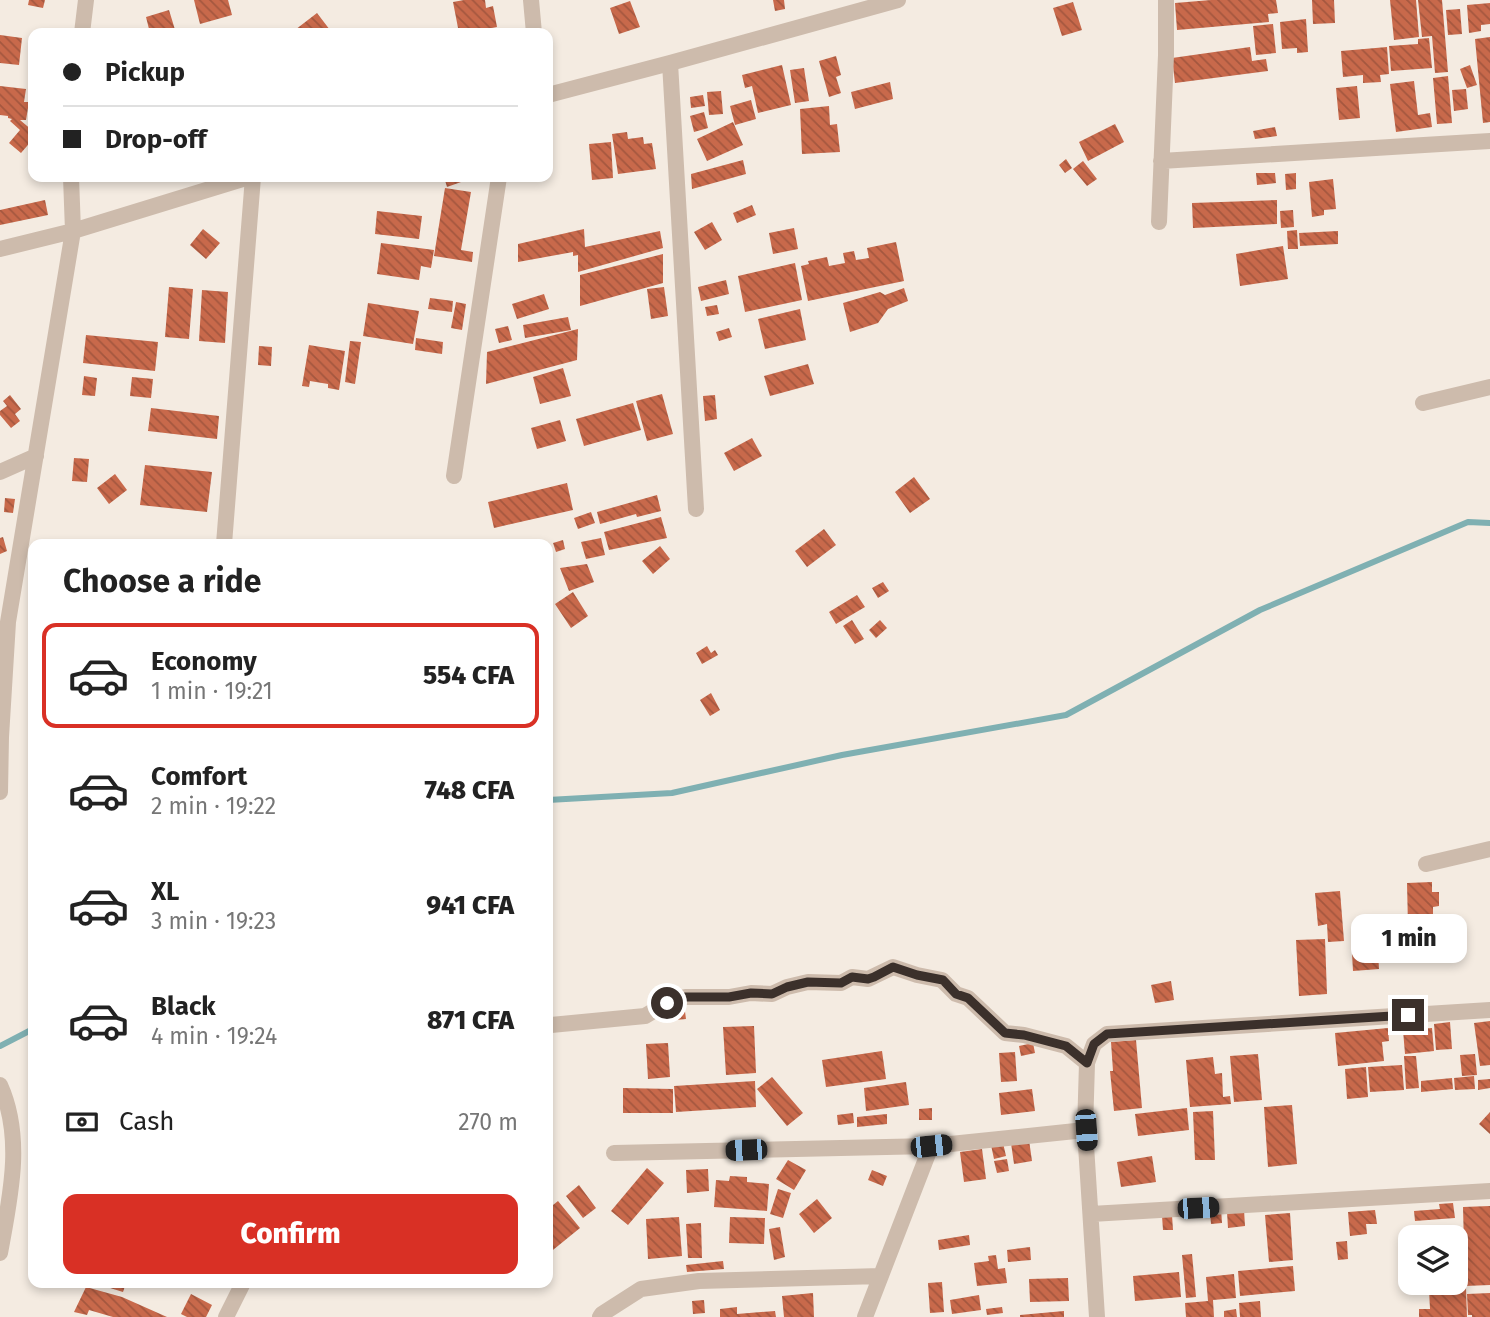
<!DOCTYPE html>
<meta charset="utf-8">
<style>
:root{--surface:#fff;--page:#f6f6f6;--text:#222;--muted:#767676;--line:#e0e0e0;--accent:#d93025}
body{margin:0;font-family:"Fira Sans",sans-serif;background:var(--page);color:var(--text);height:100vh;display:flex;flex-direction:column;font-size:26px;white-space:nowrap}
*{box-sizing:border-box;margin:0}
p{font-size:23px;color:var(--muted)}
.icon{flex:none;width:38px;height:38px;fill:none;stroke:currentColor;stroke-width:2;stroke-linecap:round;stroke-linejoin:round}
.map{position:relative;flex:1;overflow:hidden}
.details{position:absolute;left:28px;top:539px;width:525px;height:749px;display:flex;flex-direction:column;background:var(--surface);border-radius:14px;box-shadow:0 4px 10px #0003}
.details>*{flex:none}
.guide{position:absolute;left:28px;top:28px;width:525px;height:154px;border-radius:14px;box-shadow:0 4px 10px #0003;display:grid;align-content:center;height:154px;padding:0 35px;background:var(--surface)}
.controls{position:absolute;left:1398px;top:1225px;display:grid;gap:14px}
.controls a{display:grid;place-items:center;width:70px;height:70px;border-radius:14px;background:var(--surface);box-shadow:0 4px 10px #0003;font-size:35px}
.end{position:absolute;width:32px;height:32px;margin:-16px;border:9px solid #3b302b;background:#fff;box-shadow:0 0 0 4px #fff}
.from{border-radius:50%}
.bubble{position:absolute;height:49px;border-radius:14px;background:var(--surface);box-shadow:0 4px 10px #0003;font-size:23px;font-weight:800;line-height:49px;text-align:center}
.car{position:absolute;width:21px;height:42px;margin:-21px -10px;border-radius:9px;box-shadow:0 0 5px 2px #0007;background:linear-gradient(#222 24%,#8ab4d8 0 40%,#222 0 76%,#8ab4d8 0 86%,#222 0)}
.guide b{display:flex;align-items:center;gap:24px;height:66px;font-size:26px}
.guide b+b{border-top:2px solid var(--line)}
.guide i{width:18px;height:18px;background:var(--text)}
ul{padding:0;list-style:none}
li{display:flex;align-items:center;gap:21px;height:105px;margin:0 14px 10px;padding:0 21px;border:4px solid transparent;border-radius:14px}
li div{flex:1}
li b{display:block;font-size:26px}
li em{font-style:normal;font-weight:800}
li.on{border-color:var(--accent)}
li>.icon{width:63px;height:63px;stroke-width:1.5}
h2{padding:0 35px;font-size:32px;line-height:84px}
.pay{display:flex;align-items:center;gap:18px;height:77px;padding:0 35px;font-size:26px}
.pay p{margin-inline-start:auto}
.action{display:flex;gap:14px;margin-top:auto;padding:14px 35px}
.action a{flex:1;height:80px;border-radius:14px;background:var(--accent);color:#fff;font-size:28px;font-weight:800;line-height:80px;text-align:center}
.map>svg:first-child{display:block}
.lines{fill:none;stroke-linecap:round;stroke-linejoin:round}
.stream{stroke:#7fb0b2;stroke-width:6}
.building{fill:url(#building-back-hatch)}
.street{stroke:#cdbbac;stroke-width:16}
.route{stroke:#3b302b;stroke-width:9}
</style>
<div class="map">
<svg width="1490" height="1317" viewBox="0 0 1490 1317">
<defs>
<pattern id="building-back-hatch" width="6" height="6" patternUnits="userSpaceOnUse" patternTransform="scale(1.75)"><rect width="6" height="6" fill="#c8694b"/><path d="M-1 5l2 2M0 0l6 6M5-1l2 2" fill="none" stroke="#a4573f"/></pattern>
</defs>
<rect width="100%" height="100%" fill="#f4ebe1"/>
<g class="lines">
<!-- stream -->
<path class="stream" d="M548,800L672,793L842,755L1066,715L1260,610L1468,522L1490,523
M0,1046L33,1029"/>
</g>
<!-- building -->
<path class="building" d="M29,0H45L43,8L28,5Z
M194,0H228L232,15L200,24Z
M464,0H485L486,8L493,6L497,27L467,33H459L453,2Z
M773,0H784L785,9L775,11Z
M1211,0H1276L1278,13L1268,14L1269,22L1177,30L1175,3Z
M1312,0H1334L1335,23L1313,24Z
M1390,0H1416L1419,37L1394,40Z
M1418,0H1442L1448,72L1435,73L1432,36L1422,37Z
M630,1L640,27L619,34L610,8Z
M1073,2L1082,30L1062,36L1053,8Z
M1490,3V24L1481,25V31L1469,33L1467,5Z
M1460,9L1462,34L1448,35L1446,10Z
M169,10L176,33H150L146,17Z
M317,13L330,30L326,33H291Z
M1306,19L1308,52L1297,53V48L1282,49L1280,22Z
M1273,24L1276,53L1256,55L1253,26Z
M0,35L22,38L19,65L0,63Z
M1490,37V122L1483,123L1475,39Z
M1429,38L1432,68L1391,71L1389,46L1418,44V39Z
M1250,47L1252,61L1266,59L1268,71L1175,83L1172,58Z
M1387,47L1389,74L1380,75L1381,82L1363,83V75L1343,77L1341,51Z
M836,56L841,75L836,77L841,93L829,97L819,61Z
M782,65L791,105L758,113L752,86L745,88L742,75Z
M1470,65L1477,85L1467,88L1460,69Z
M804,68L809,101L795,103L790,70Z
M1448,76L1452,123L1437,124L1433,78Z
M1414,81L1418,115L1430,113L1432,127L1396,132L1390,84Z
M890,82L893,99L855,109L851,92Z
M0,86L26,89L24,102H29L26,120H20L33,131V139L21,153L9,143L20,130L10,121L12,119L8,118V116L0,115Z
M1357,86L1360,118L1339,120L1336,88Z
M1466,89L1468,109L1454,111L1452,90Z
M721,91L723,114L709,115L707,92Z
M703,95L705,106L691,108L690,97Z
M751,100L756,119L735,125L730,106Z
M829,106L830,125L837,124L840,152L802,154L800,109Z
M704,112L708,128L694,132L690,116Z
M733,122L743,145L707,161L697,139Z
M1115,124L1124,142L1088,161L1079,142Z
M1275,127L1277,136L1255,139L1253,131Z
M627,132L628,139L643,137L644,144L652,143L656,169L618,174L612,134Z
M611,142L613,178L592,180L589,144Z
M1066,159L1072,168L1065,173L1059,165Z
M743,160L746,174L692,189L691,174Z
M1083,161L1097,179L1087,186L1073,169Z
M1256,173H1275L1276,183L1257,185Z
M1296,173V189L1286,190L1285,174Z
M444,177H475L447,187Z
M1333,179L1336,209L1324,210V215L1312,217L1309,182Z
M445,188L471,192L461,250L473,252L472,262L434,256Z
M45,200L48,215L0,225V210Z
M1277,200V224L1193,228L1192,203Z
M752,205L756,215L737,223L733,213Z
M1293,210L1294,227L1281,228L1280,211Z
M377,211L422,216L419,239L375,234Z
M712,222L722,240L705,250L694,232Z
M794,228L798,249L773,254L769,233Z
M203,229L220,243L206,259L190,245Z
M584,229L585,247L660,231L663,248L578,272V255L573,256V252L518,262V244Z
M1297,230L1298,249H1288L1287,231Z
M1338,231V244L1300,246L1299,233Z
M896,242L904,281L808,301L801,266L809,264L808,261L827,257L829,266L845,263L843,253L854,251L856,260L869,258L867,248Z
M381,243L434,250L431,268L421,266L419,280L377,274Z
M1283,246L1288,279L1240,286L1236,254Z
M663,254V283L580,306V275Z
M795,263L802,300L745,312L738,276Z
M726,280L729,294L701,301L698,287Z
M169,287L193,289L189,339L165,337Z
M664,287L668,316L651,319L647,289Z
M904,288L908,301L888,309L878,323L850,332L843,303L880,292L885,295Z
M202,290L228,292L225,343L199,341Z
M544,294L549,309L517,319L512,304Z
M430,298L453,301L452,312L428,309Z
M456,302L466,304L462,330L451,328Z
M368,303L419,311L413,344L363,336Z
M717,305L719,314L707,316L705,307Z
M800,309L806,340L765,349L758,319Z
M568,317L571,330L525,338L523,325Z
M508,326L512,340L499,343L495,329Z
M729,328L732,337L719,341L716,332Z
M578,329L577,360L486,384L487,352Z
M86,335L158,342L155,371L83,363Z
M416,338L443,342L442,354L415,350Z
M350,341L361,342L355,384L345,382Z
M309,345L345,351L339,390L328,388V384L310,381L309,387L302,386Z
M259,346L272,347L271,366L258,365Z
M808,364L814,384L770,396L764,376Z
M563,368L571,396L540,404L533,377Z
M84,376L97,378L95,396L82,395Z
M132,377L153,379L151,398L130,396Z
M662,394L673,434L647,441L636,401Z
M10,395L21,409L15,414L20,421L11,428L0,415V411L7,406L3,401Z
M715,395L717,419L705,421L703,396Z
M633,403L641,430L584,446L576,419Z
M151,408L219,416L217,439L148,431Z
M560,420L566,441L537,449L531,428Z
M752,438L762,456L734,471L724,453Z
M74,458L89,459L87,482L72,481Z
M145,465L212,472L207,512L140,505Z
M115,474L127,490L109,504L97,488Z
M914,477L930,499L910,513L895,492Z
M567,483L573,510L494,528L488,502Z
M657,495L661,511L637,517L636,514L600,524L597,512Z
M5,498L15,499L13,513L4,512Z
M591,512L595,523L578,529L574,518Z
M661,517L667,538L609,550L604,532Z
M824,529L836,545L807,567L795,551Z
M3,537L7,551L0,554V538Z
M601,538L605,555L586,559L581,542Z
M563,540L565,549L556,552L553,543Z
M660,546L670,559L653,574L642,561Z
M587,564L594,582L569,591L560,568Z
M883,582L889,591L878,598L872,588Z
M573,592L588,616L571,628L555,604Z
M857,595L865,607L836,624L829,612Z
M852,620L864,639L855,644L843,626Z
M880,620L887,628L876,638L869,630Z
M707,646L711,653L715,650L718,655L702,664L696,653Z
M711,693L720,710L710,716L700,700Z
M1432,882V892H1439V906L1433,907V914H1440V925L1408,926L1407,883Z
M1340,891L1344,941L1328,942L1327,924L1318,926L1315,893Z
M1377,934L1379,969L1353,971L1351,936Z
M1325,939L1327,994L1299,996L1296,940Z
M1171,981L1174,1000L1155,1003L1151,985Z
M684,1004L686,1019L676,1020L674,1005Z
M1490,1021V1065L1480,1066L1474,1023Z
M1450,1022L1452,1049L1436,1050L1434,1024Z
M754,1026L756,1073L726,1075L723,1027Z
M1388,1028L1389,1041L1382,1042L1384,1061L1338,1066L1335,1033Z
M1432,1028L1434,1051L1405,1054L1403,1030Z
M1136,1040L1142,1108L1114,1111L1110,1071H1113L1111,1042Z
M668,1043L670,1077L648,1079L646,1044Z
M1033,1043L1035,1053L1021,1056L1019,1046Z
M882,1051L886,1079L826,1087L822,1060Z
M1015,1052L1017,1081L1001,1082L999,1053Z
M1258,1054L1262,1100L1234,1102L1230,1056Z
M1475,1054L1477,1075L1462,1076L1460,1055Z
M1404,1056H1416L1419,1088L1406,1089Z
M1213,1057L1215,1074L1222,1073L1223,1097L1230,1096L1231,1104L1190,1107L1186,1060Z
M1402,1065L1404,1090L1370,1092L1368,1067Z
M1366,1067L1368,1097L1347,1099L1345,1069Z
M1474,1076L1475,1089L1455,1090L1454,1078Z
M772,1077L803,1113L787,1126L757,1089Z
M1452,1078L1453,1089L1421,1092V1081Z
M1490,1079V1088L1478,1090V1080Z
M755,1081L756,1107L676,1112L674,1086Z
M906,1082L909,1105L866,1111L864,1088Z
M623,1088L673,1089V1113H623Z
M1032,1089L1035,1111L1001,1115L999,1093Z
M1292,1105L1297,1164L1268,1167L1264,1107Z
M932,1108V1120H919V1109Z
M1187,1108L1189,1130L1138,1136L1135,1114Z
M1213,1111L1215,1160H1195L1193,1112Z
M1490,1112V1134L1479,1124Z
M853,1113L854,1123L838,1125L837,1115Z
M887,1114V1124L857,1127V1117Z
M1029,1140L1032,1161L1014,1164L1011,1143Z
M1003,1143L1006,1156L994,1159L991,1145Z
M982,1149L986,1179L964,1182L960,1152Z
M1152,1156L1156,1182L1121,1187L1117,1162Z
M1007,1159L1009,1171L997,1173L994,1161Z
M788,1160L806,1170L794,1190L776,1179Z
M647,1168L664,1183L628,1225L611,1211Z
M708,1169L709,1191L687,1193L686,1170Z
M872,1170L887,1176L883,1186L868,1180Z
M730,1176L747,1177V1182L769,1184L767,1211L714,1207L716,1180L729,1181Z
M579,1185L596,1208L583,1218L566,1196Z
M778,1189L791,1193L783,1218L770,1214Z
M817,1199L832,1218L814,1233L799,1214Z
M558,1201L580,1228L548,1254V1209Z
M1453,1203L1455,1218L1415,1221L1414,1211L1440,1209L1439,1204Z
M1490,1206V1285L1465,1286L1463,1207Z
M1221,1209L1222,1223L1211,1224L1210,1211Z
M1244,1210L1245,1226L1228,1228L1227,1212Z
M1375,1210L1377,1224H1366L1367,1234L1350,1236L1348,1212Z
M1290,1213L1293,1260L1269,1262L1265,1215Z
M1172,1215L1173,1230H1163L1162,1216Z
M679,1217L682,1256L648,1259L646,1219Z
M730,1217L765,1218L764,1244L729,1243Z
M701,1223L702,1258H688L686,1224Z
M780,1227L785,1257L774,1260L769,1229Z
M969,1235L970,1245L939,1250L938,1240Z
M1347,1241L1348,1259L1338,1260L1336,1242Z
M1030,1247L1031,1260L1008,1262L1007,1250Z
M1192,1254L1196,1297L1186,1298L1182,1255Z
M996,1255L998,1269L1005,1268L1007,1283L977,1286L974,1263L989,1261L988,1256Z
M723,1261L724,1269L687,1272L686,1265Z
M1293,1266L1295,1291L1240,1296L1238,1271Z
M1179,1272L1181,1297L1135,1301L1133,1276Z
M1456,1272H1462L1463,1283L1456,1284Z
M1234,1274L1236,1298L1213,1300L1214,1317H1186L1185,1303L1208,1301L1206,1277Z
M1068,1278L1069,1301L1030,1302L1029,1279Z
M942,1282L944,1312L930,1313L928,1283Z
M94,1283H126L123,1292Z
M86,1287L122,1297L167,1317H113L89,1310L87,1315L74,1312Z
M1466,1288L1467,1317H1419V1309H1430L1429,1290Z
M813,1293L814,1317H784L782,1296Z
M1490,1293V1317H1472V1315H1468L1467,1294Z
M191,1294L212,1305L206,1317H187L181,1314Z
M979,1295L981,1310L952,1314L950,1300Z
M704,1300L705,1313L693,1314L692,1301Z
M1260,1301L1261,1317H1240L1239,1303Z
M737,1307V1314L775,1311L776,1317H720V1309Z
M1002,1307L1003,1313L987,1315L986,1309Z
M1236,1309L1237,1317H1224V1311Z
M1064,1311V1317H1020V1315Z"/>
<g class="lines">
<!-- street -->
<path class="street" d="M531,0L534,33
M82,33L86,0
M670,63L696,509
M548,95L670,63L898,0
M1161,161L1490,141
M1159,222L1166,55V0
M0,249L73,231L249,177
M1423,403L1490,387
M0,472L36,456
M454,476L499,177
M224,544L253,177
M0,792L1,737L8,622L73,231L71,177
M1426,864L1490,849
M548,1026L551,1025L645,1016L667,1003L685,997H729L751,993L772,994L787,987L808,982L841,983L852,977L868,979L893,967L917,975L942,980L956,994L968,998L1005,1033L1024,1035L1066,1046L1087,1063
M0,1085C24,1138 10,1198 0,1253
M614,1153L931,1146L1085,1130
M1091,1214L1490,1191
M226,1317L243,1283
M600,1317L602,1314L641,1289L699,1281L881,1276
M865,1317L931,1146
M1097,1317L1085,1130L1087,1063L1094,1044L1107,1034L1490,1010"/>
</g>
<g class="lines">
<!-- route -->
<path class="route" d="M667,1003L685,997H729L751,993L772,994L787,987L808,982L841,983L852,977L868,979L874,977L893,967L917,975L943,980L956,994L968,998L1005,1033L1024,1035L1066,1046L1087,1063L1094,1044L1107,1034L1408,1015"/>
</g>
</svg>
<div class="controls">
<a><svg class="icon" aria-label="layers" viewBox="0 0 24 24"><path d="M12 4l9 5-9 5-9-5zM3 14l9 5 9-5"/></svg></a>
</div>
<i class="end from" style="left:667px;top:1003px"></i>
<i class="end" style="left:1408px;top:1015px"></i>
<div class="bubble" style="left:1351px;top:914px;width:116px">1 min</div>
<i class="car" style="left:1086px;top:1130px;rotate:176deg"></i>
<i class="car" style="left:931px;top:1146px;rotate:84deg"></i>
<i class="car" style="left:746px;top:1150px;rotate:268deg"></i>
<i class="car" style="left:1198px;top:1208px;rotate:87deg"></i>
<div class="guide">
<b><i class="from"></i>Pickup</b>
<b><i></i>Drop-off</b>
</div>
<section class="details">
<h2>Choose a ride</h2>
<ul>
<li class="on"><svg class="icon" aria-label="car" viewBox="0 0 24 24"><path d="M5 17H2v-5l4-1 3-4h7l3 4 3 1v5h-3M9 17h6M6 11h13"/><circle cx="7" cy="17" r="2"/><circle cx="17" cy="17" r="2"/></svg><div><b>Economy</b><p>1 min · 19:21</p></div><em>554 CFA</em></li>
<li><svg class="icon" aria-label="car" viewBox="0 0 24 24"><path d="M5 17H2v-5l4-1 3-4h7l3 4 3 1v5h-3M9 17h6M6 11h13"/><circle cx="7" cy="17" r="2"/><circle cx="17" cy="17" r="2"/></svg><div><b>Comfort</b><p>2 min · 19:22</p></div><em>748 CFA</em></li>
<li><svg class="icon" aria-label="car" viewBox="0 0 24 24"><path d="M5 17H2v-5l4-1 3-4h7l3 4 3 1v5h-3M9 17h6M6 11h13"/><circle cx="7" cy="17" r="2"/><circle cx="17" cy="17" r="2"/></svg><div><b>XL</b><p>3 min · 19:23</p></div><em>941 CFA</em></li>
<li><svg class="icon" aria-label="car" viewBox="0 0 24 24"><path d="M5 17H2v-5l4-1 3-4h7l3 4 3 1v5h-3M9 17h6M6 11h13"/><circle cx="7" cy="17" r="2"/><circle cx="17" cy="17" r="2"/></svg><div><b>Black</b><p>4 min · 19:24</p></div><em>871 CFA</em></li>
</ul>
<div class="pay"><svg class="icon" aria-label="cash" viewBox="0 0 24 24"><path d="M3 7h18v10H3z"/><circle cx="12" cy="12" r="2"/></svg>Cash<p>270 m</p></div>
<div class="action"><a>Confirm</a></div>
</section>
</div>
